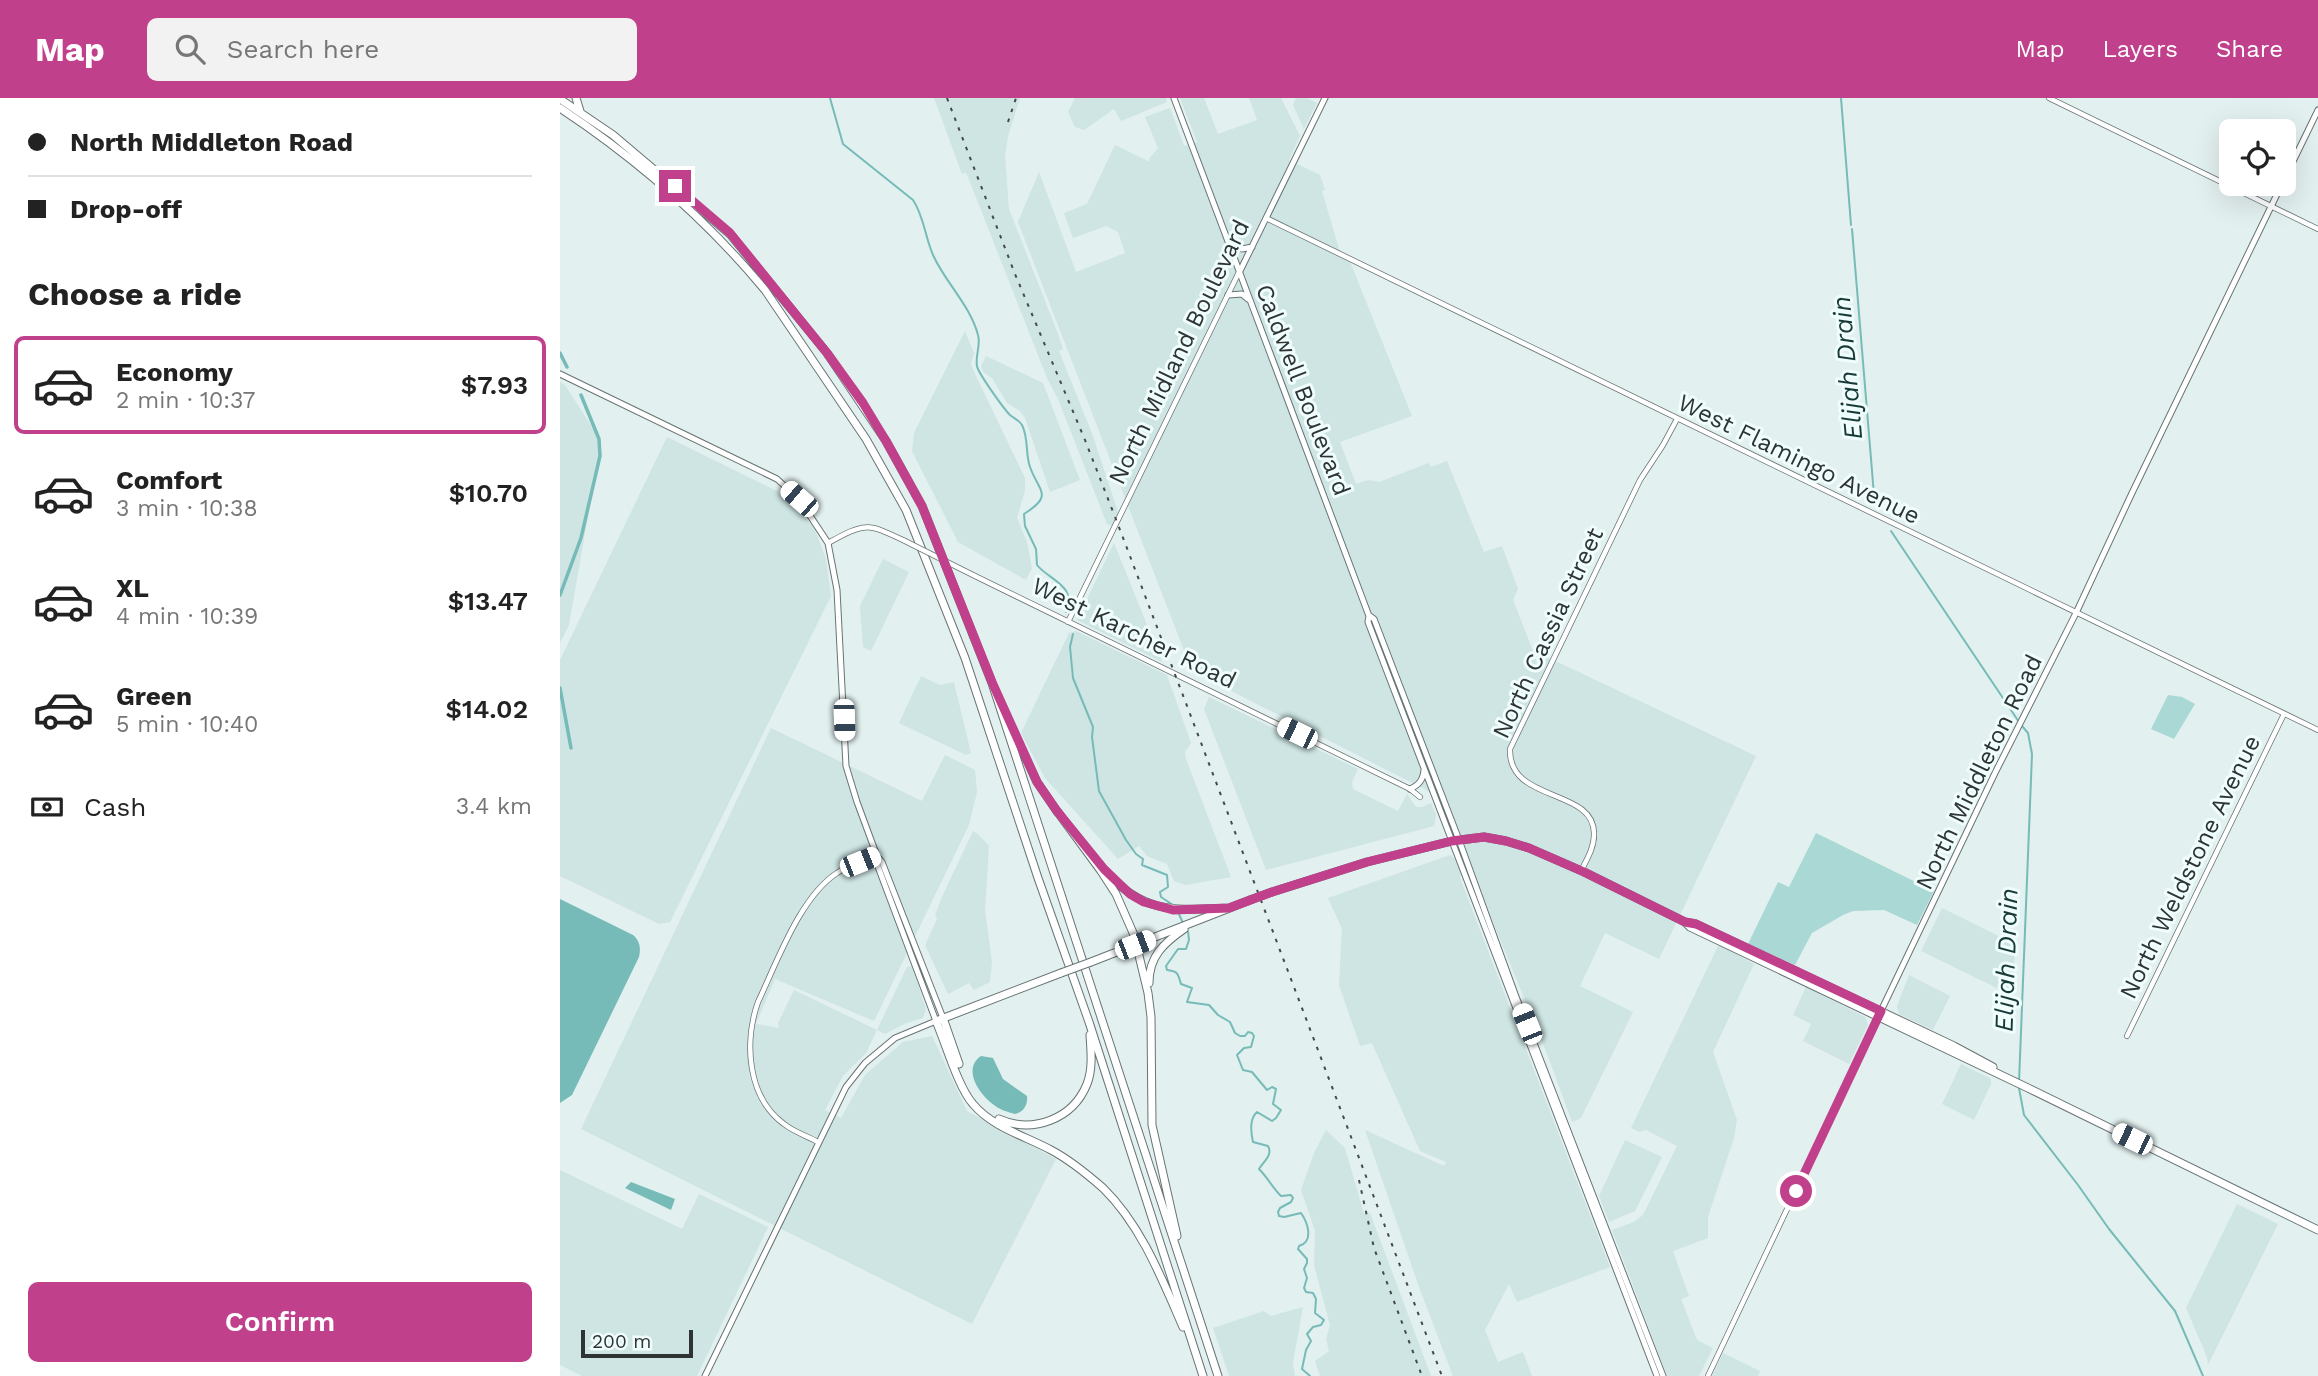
<!DOCTYPE html>
<meta charset="utf-8">
<style>
:root{--surface:#fff;--page:#f2f2f2;--text:#222;--muted:#767676;--line:#e0e0e0;--accent:#c0408b}
body{margin:0;font-family:"Work Sans",sans-serif;background:var(--page);color:var(--text);height:100vh;display:flex;flex-direction:column;font-size:26px;white-space:nowrap}
*{box-sizing:border-box;margin:0}
p{font-size:23px;color:var(--muted)}
.icon{flex:none;width:38px;height:38px;fill:none;stroke:currentColor;stroke-width:2;stroke-linecap:round;stroke-linejoin:round}
.map{position:relative;flex:1;overflow:hidden}
.panel{display:flex;flex-direction:column;background:var(--surface);width:560px}
.panel>*{flex:none}
.banner{display:grid;align-content:center;height:154px;padding:0 28px;background:var(--surface)}
.buttons{position:absolute;left:1659px;top:21px;display:grid;gap:14px}
.buttons a{display:grid;place-items:center;width:77px;height:77px;border-radius:10px;background:var(--surface);box-shadow:0 7px 28px #0002;font-size:35px}
.scale{position:absolute;left:21px;bottom:18px;width:112px;box-sizing:border-box;padding-left:7px;border:4px solid #2e3333;border-top:0;font-size:19px;line-height:24px;white-space:nowrap;color:#2e3333;-webkit-text-stroke:5px #effdfc;paint-order:stroke}
.end{position:absolute;width:32px;height:32px;margin:-16px;border:9px solid #c0408b;background:#fff;box-shadow:0 0 0 4px #fff}
.from{border-radius:50%}
.car{position:absolute;width:21px;height:42px;margin:-21px -10px;border-radius:9px;box-shadow:0 0 5px 2px #0007;background:linear-gradient(#fff 24%,#345 0 40%,#fff 0 76%,#345 0 86%,#fff 0)}
.banner b{display:flex;align-items:center;gap:24px;height:66px;font-size:26px}
.banner b+b{border-top:2px solid var(--line)}
.banner i{width:18px;height:18px;background:var(--text)}
ul{padding:0;list-style:none}
li{display:flex;align-items:center;gap:21px;height:98px;margin:0 14px 10px;padding:0 14px;border:4px solid transparent;border-radius:10px}
li div{flex:1}
li b{display:block;font-size:26px}
li em{font-style:normal;font-weight:600}
li.selected{border-color:var(--accent)}
li>.icon{width:63px;height:63px;stroke-width:1.5}
h2{padding:0 28px;font-size:32px;line-height:84px}
.pay{display:flex;align-items:center;gap:18px;height:77px;padding:0 28px;font-size:26px}
.pay p{margin-inline-start:auto}
.button{display:flex;gap:14px;margin-top:auto;padding:14px 28px}
.button a{flex:1;height:80px;border-radius:10px;background:var(--accent);color:#fff;font-size:28px;font-weight:600;line-height:80px;text-align:center}
header{display:flex;align-items:center;gap:42px;box-sizing:border-box;height:98px;padding:0 35px;background:var(--accent);color:#fff}
header strong{font-size:33px}
nav{display:flex;gap:38px;margin-inline-start:auto;font-size:24px}
.search{width:490px;height:63px;background:var(--page);display:flex;align-items:center;gap:18px;box-sizing:border-box;padding:0 24px;border-radius:10px;color:var(--muted);font-size:26px}
main{display:flex;flex:1;min-height:0}
.map>svg:first-child{display:block}
.built{fill:#cee5e3}
.green{fill:#a9d8d5}
.water{fill:#76bbb8}
.lines{fill:none;stroke-linecap:round;stroke-linejoin:round}
.stream{stroke:#76bbb8;stroke-width:2}
.canal{stroke:#76bbb8;stroke-width:3.5}
.minor-casing{stroke:#687474;stroke-width:6}
.major-casing{stroke:#687474;stroke-width:7}
.highway-casing{stroke:#687474;stroke-width:9}
.minor{stroke:#fff;stroke-width:4.5}
.major{stroke:#fff;stroke-width:5}
.highway{stroke:#fff;stroke-width:7}
.rail{stroke:#444a4a;stroke-width:2;stroke-dasharray:3.5 7;stroke-linecap:butt}
.minor-bridge-casing{stroke:#687474;stroke-width:6;stroke-linecap:butt}
.highway-bridge-casing{stroke:#687474;stroke-width:9;stroke-linecap:butt}
.minor-bridge{stroke:#fff;stroke-width:4.5}
.highway-bridge{stroke:#fff;stroke-width:7}
.route{stroke:#c0408b;stroke-width:9}
.labels{text-anchor:middle;stroke-width:6;stroke-linejoin:round;paint-order:stroke}
.street-label{font-size:24px;fill:#2e3333;stroke:#effdfc}
.water-label{font-size:26px;font-style:italic;fill:#173a38;stroke:#effdfc}
</style>
<header>
<strong>Map</strong>
<div class="search"><svg class="icon" aria-label="search" viewBox="0 0 24 24"><circle cx="10" cy="10" r="6"/><path d="M15 15l6 6"/></svg>Search here</div>
<nav><a>Map</a><a>Layers</a><a>Share</a></nav>
</header>
<main>
<section class="panel">
<div class="banner">
<b><i class="from"></i>North Middleton Road</b>
<b><i></i>Drop-off</b>
</div>
<h2>Choose a ride</h2>
<ul>
<li class="selected"><svg class="icon" aria-label="car" viewBox="0 0 24 24"><path d="M5 17H2v-5l4-1 3-4h7l3 4 3 1v5h-3M9 17h6M6 11h13"/><circle cx="7" cy="17" r="2"/><circle cx="17" cy="17" r="2"/></svg><div><b>Economy</b><p>2 min · 10:37</p></div><em>$7.93</em></li>
<li><svg class="icon" aria-label="car" viewBox="0 0 24 24"><path d="M5 17H2v-5l4-1 3-4h7l3 4 3 1v5h-3M9 17h6M6 11h13"/><circle cx="7" cy="17" r="2"/><circle cx="17" cy="17" r="2"/></svg><div><b>Comfort</b><p>3 min · 10:38</p></div><em>$10.70</em></li>
<li><svg class="icon" aria-label="car" viewBox="0 0 24 24"><path d="M5 17H2v-5l4-1 3-4h7l3 4 3 1v5h-3M9 17h6M6 11h13"/><circle cx="7" cy="17" r="2"/><circle cx="17" cy="17" r="2"/></svg><div><b>XL</b><p>4 min · 10:39</p></div><em>$13.47</em></li>
<li><svg class="icon" aria-label="car" viewBox="0 0 24 24"><path d="M5 17H2v-5l4-1 3-4h7l3 4 3 1v5h-3M9 17h6M6 11h13"/><circle cx="7" cy="17" r="2"/><circle cx="17" cy="17" r="2"/></svg><div><b>Green</b><p>5 min · 10:40</p></div><em>$14.02</em></li>
</ul>
<div class="pay"><svg class="icon" aria-label="cash" viewBox="0 0 24 24"><path d="M3 7h18v10H3z"/><circle cx="12" cy="12" r="2"/></svg>Cash<p>3.4 km</p></div>
<div class="button"><a>Confirm</a></div>
</section>
<div class="map">
<svg width="1758" height="1278" viewBox="0 0 1758 1278">
<rect width="100%" height="100%" fill="#e2f0ef"/>
<!-- built -->
<path class="built" d="M374,0H460L448,38L445,58L449,111L498,236L503,251L499,253L533,338L558,414L552,428L547,426L498,301L487,280L406,74L402,76Z
M515,0H606L607,4L561,23L554,11L524,32L515,29L508,14Z
M620,0H644L658,36L697,22L689,0H721L740,38L729,62L760,77L765,92L762,93L779,151L791,166L852,318L780,344L796,386L809,382L819,384L869,365L871,369L887,363L924,454L942,448L958,491L953,502L977,563L974,569L981,572L987,559L1196,658L1099,861L1045,835L1020,888L1073,914L1021,1020L1012,1024L986,953L930,817L888,703L632,573L458,124L479,74L516,174L565,155L558,134L546,128L513,140L504,115L527,106L555,47L590,64L589,61L598,50L585,19L610,10L624,48L637,44Z
M736,0H747L757,5L744,31L733,7Z
M405,233L414,255L411,266L416,278L465,380V392L457,420L467,444L472,470L466,482L398,444L352,353L354,335Z
M426,258L483,285L520,382L490,394L465,320L460,313L447,305L432,280L424,275L421,268Z
M0,284L5,287L41,343L9,527L0,545Z
M107,339L221,395L241,412L255,432L266,461L271,498L110,824L99,826L0,778V562Z
M554,445L602,564L517,522Z
M323,461L349,474L311,553L303,549L300,508Z
M516,533L607,577L631,645L625,654L626,661L671,779L626,787L614,783L607,766L587,758L579,748L558,761L485,680L461,635L509,535Z
M361,578L380,587L394,584L411,655L406,657L339,625Z
M649,599L798,671L792,684L793,691L838,713L847,696L856,709H862L871,705L876,717L874,728L706,772L644,611Z
M211,630L362,703L385,657L415,672L417,694L409,727L314,923L215,881L196,926L219,930L218,925L234,892L317,932L347,869L352,868L366,911L363,920L344,926L325,936L317,932L306,955L283,978L265,1012L281,1020L305,977L343,944L372,938L407,1013L496,1061L412,1226L21,1031Z
M413,733L418,736L429,748L425,812L432,864L430,884L414,892L409,885L388,896L365,847L377,821L375,817L381,801Z
M890,757L895,761L901,774L900,780L1050,1169L957,1204L949,1186L925,1232L938,1264L963,1254L972,1278H893L859,1189L805,1032L884,1068L886,1064L860,1053L812,945L800,948L779,887L782,831L768,800Z
M1382,810L1455,846L1453,898L1361,853Z
M1159,846L1194,866L1153,954L1177,1022L1174,1040L1148,1119V1140L1113,1153L1129,1198L1121,1201L1137,1242L1153,1250L1139,1278H1107L1052,1132L1074,1124L1083,1117L1117,1048L1086,1032L1079,1034L1071,1030Z
M1349,877L1390,898L1373,932L1339,916L1337,908Z
M1246,889L1305,919L1308,927L1289,966L1243,943L1251,926L1233,917Z
M1401,966L1431,981V986L1414,1022L1382,1006Z
M766,1032L785,1050L804,1116L810,1115L871,1278H760L755,1263L769,1253L766,1241L770,1227L754,1167L755,1133L741,1092L754,1055Z
M1065,1042L1102,1059L1075,1113L1049,1124L1039,1098Z
M0,1072L122,1131L139,1096L208,1129L137,1278H22L0,1267Z
M1677,1106L1718,1126L1648,1267L1647,1259L1626,1210Z
M743,1209L733,1264L735,1278H669L653,1230L704,1213L711,1218Z
M1163,1255L1200,1273L1198,1278H1152Z"/>
<!-- green -->
<path class="green" d="M1608,597L1622,599L1635,606L1614,641L1591,631Z
M1256,735L1374,793L1357,827L1324,812L1293,813L1283,817L1252,835L1235,867L1188,846L1218,784L1229,789Z"/>
<!-- water -->
<path class="water" d="M0,801L73,837C80,843 81,850 79,859L12,997L0,1005Z
M421,958L433,960L443,981L467,998C468,1006 464,1014 455,1016C448,1014 440,1012 434,1007C419,996 402,971 421,958Z
M71,1084L115,1101L111,1112L65,1090Z"/>
<g class="lines">
<!-- stream -->
<path class="stream" d="M270,0L283,46L353,102C364,118 365,139 373,157C385,184 410,207 418,237C421,247 415,258 417,268C418,275 444,311 450,317C455,321 459,322 462,327C469,341 465,355 470,369C479,394 494,397 464,416L465,428L476,451L477,467C489,482 518,488 506,514
M1281,0L1291,127
M1292,131L1314,397L1317,405
M1331,433L1459,624
M513,536L510,549L513,580L533,629L532,639L539,693L566,742L576,756L583,761L582,767L607,777L608,789L600,794L601,799L613,807
M618,814L623,825
M628,833L629,842L626,851H618L606,868L607,872C619,873 618,877 621,886L632,890L627,904L649,907L658,917L670,924L675,935L680,938H685L688,934L692,935L694,938L691,949L684,950L677,957L683,972L692,974L707,992L712,989L716,991L713,1006L721,1012L716,1020L712,1023L697,1014C689,1021 691,1034 693,1044L708,1048C713,1057 704,1063 699,1071C708,1080 712,1089 721,1098L731,1097L733,1100L731,1104L720,1110L718,1114L719,1118L724,1119L741,1115C748,1125 754,1144 739,1148L738,1151L747,1161V1165L744,1171L747,1180L744,1190L746,1194L753,1195L756,1201L755,1215L764,1222L761,1227L753,1229L747,1236L751,1243L746,1252L742,1271L750,1278
M1459,984L1472,656L1468,635L1462,628
M1459,990L1464,1017L1518,1087L1549,1131L1615,1213L1643,1278"/>
<!-- canal -->
<path class="canal" d="M0,255L7,269
M0,497L21,440L40,358L39,341L21,297
M0,590L11,650"/>
<!-- minor casing -->
<g class="minor-casing">
<path id="minor" d="M1489,0L1758,131
M706,120L1758,632
M268,445C306,424 307,425 345,443
M413,477L850,691L860,699
M508,524L679,174
M1021,773C1027,761 1034,750 1034,737C1036,689 948,706 950,651L1080,382L1103,347L1117,321
M1567,938L1724,616
M258,1044C247,1038 234,1034 224,1026C187,999 184,944 198,904C217,864 240,799 277,775C288,767 303,763 317,758
M1148,1278L1318,919"/>
</g>
<!-- major casing -->
<g class="major-casing">
<path id="major" d="M614,0L809,518L808,524L1097,1278
M1724,82L1758,12
M669,144L682,151L692,149
M680,173L765,0
M668,197L682,196L688,201
M0,276L217,381L239,401L268,445L277,492L286,668L297,704L317,758V766L376,923L335,940L305,965L286,989L145,1278
M810,518L814,521L899,742L955,896L1103,1278
M850,691C859,687 863,682 864,672
M317,758L322,764L383,920
M1320,915L1435,675L1516,515L1572,395L1722,86"/>
</g>
<!-- highway casing -->
<g class="highway-casing">
<path id="highway" d="M16,0L20,13
M0,1L53,37L170,136L267,255L326,343L362,408L432,585L658,1278
M0,10C77,61 146,121 205,192L306,341L346,412L405,560L478,780L529,924L643,1278
M452,630L477,684L498,715
M497,713L541,773L556,796L574,837L588,895L591,919L592,1027L617,1138
M545,773C585,817 615,812 669,810
M712,794L807,764L892,743L924,739L946,743L969,750L1024,774L1125,824L1130,829L1468,990L1758,1132
M1125,824L1136,826L1394,948L1433,969
M531,864L690,802
M501,875L376,923C386,946 398,989 413,1006C432,1029 465,1038 491,1052C510,1062 527,1076 543,1090C581,1127 602,1181 623,1229
M589,885C589,858 604,845 624,831
M383,920L399,966
M439,1021C473,1036 513,1021 527,986C533,971 531,953 530,937"/>
</g>
<!-- minor -->
<use href="#minor" class="minor"/>
<!-- major -->
<use href="#major" class="major"/>
<!-- highway -->
<use href="#highway" class="highway"/>
<!-- rail -->
<path class="rail" d="M387,0L455,176L525,342L557,424L882,1278
M448,24L456,0
M799,1082L814,1150L862,1278"/>
<!-- minor-bridge casing -->
<g class="minor-bridge-casing">
<path id="minor-bridge" d="M345,443L413,477"/>
</g>
<!-- highway-bridge casing -->
<g class="highway-bridge-casing">
<path id="highway-bridge" d="M690,802L712,794
M501,875L531,864"/>
</g>
<!-- minor-bridge -->
<use href="#minor-bridge" class="minor-bridge"/>
<!-- highway-bridge -->
<use href="#highway-bridge" class="highway-bridge"/>
</g>
<g class="lines">
<!-- route -->
<path class="route" d="M115,88L170,135L267,255L303,305L326,343L362,408L432,584L477,684L497,713L544,771L570,796L584,804L613,812L669,810L712,794L807,764L892,743L924,739L946,743L969,750L1024,774L1125,824L1136,826L1321,913L1236,1093"/>
</g>
<g class="labels">
<!-- street labels -->
<g class="street-label">
<text transform="translate(619 254) rotate(-64)" y="8">North Midland Boulevard</text>
<text transform="translate(743 292) rotate(69)" y="8">Caldwell Boulevard</text>
<text transform="translate(1239 361) rotate(26)" y="8">West Flamingo Avenue</text>
<text transform="translate(574 535) rotate(26)" y="8">West Karcher Road</text>
<text transform="translate(988 535) rotate(-65)" y="8">North Cassia Street</text>
<text transform="translate(1419 674) rotate(-64)" y="8">North Middleton Road</text>
<text transform="translate(1630 769) rotate(-64)" y="8">North Weldstone Avenue</text>
</g>
<!-- water labels -->
<g class="water-label">
<text transform="translate(1287 270) rotate(-95)" y="9">Elijah Drain</text>
<text transform="translate(1446 862) rotate(-88)" y="9">Elijah Drain</text>
</g>
</g>
</svg>
<div class="buttons">
<a><svg class="icon" aria-label="locate" viewBox="0 0 24 24"><circle cx="12" cy="12" r="6"/><path d="M12 2v4M12 18v4M2 12h4M18 12h4"/></svg></a>
</div>
<div class="scale">200 m</div>
<i class="end from" style="left:1236px;top:1093px"></i>
<i class="end" style="left:115px;top:88px"></i>
<i class="car" style="left:239px;top:401px;rotate:311deg"></i>
<i class="car" style="left:284px;top:622px;rotate:178deg"></i>
<i class="car" style="left:737px;top:635px;rotate:296deg"></i>
<i class="car" style="left:300px;top:764px;rotate:68deg"></i>
<i class="car" style="left:575px;top:847px;rotate:69deg"></i>
<i class="car" style="left:967px;top:926px;rotate:338deg"></i>
<i class="car" style="left:1572px;top:1041px;rotate:296deg"></i>
</div>
</main>
